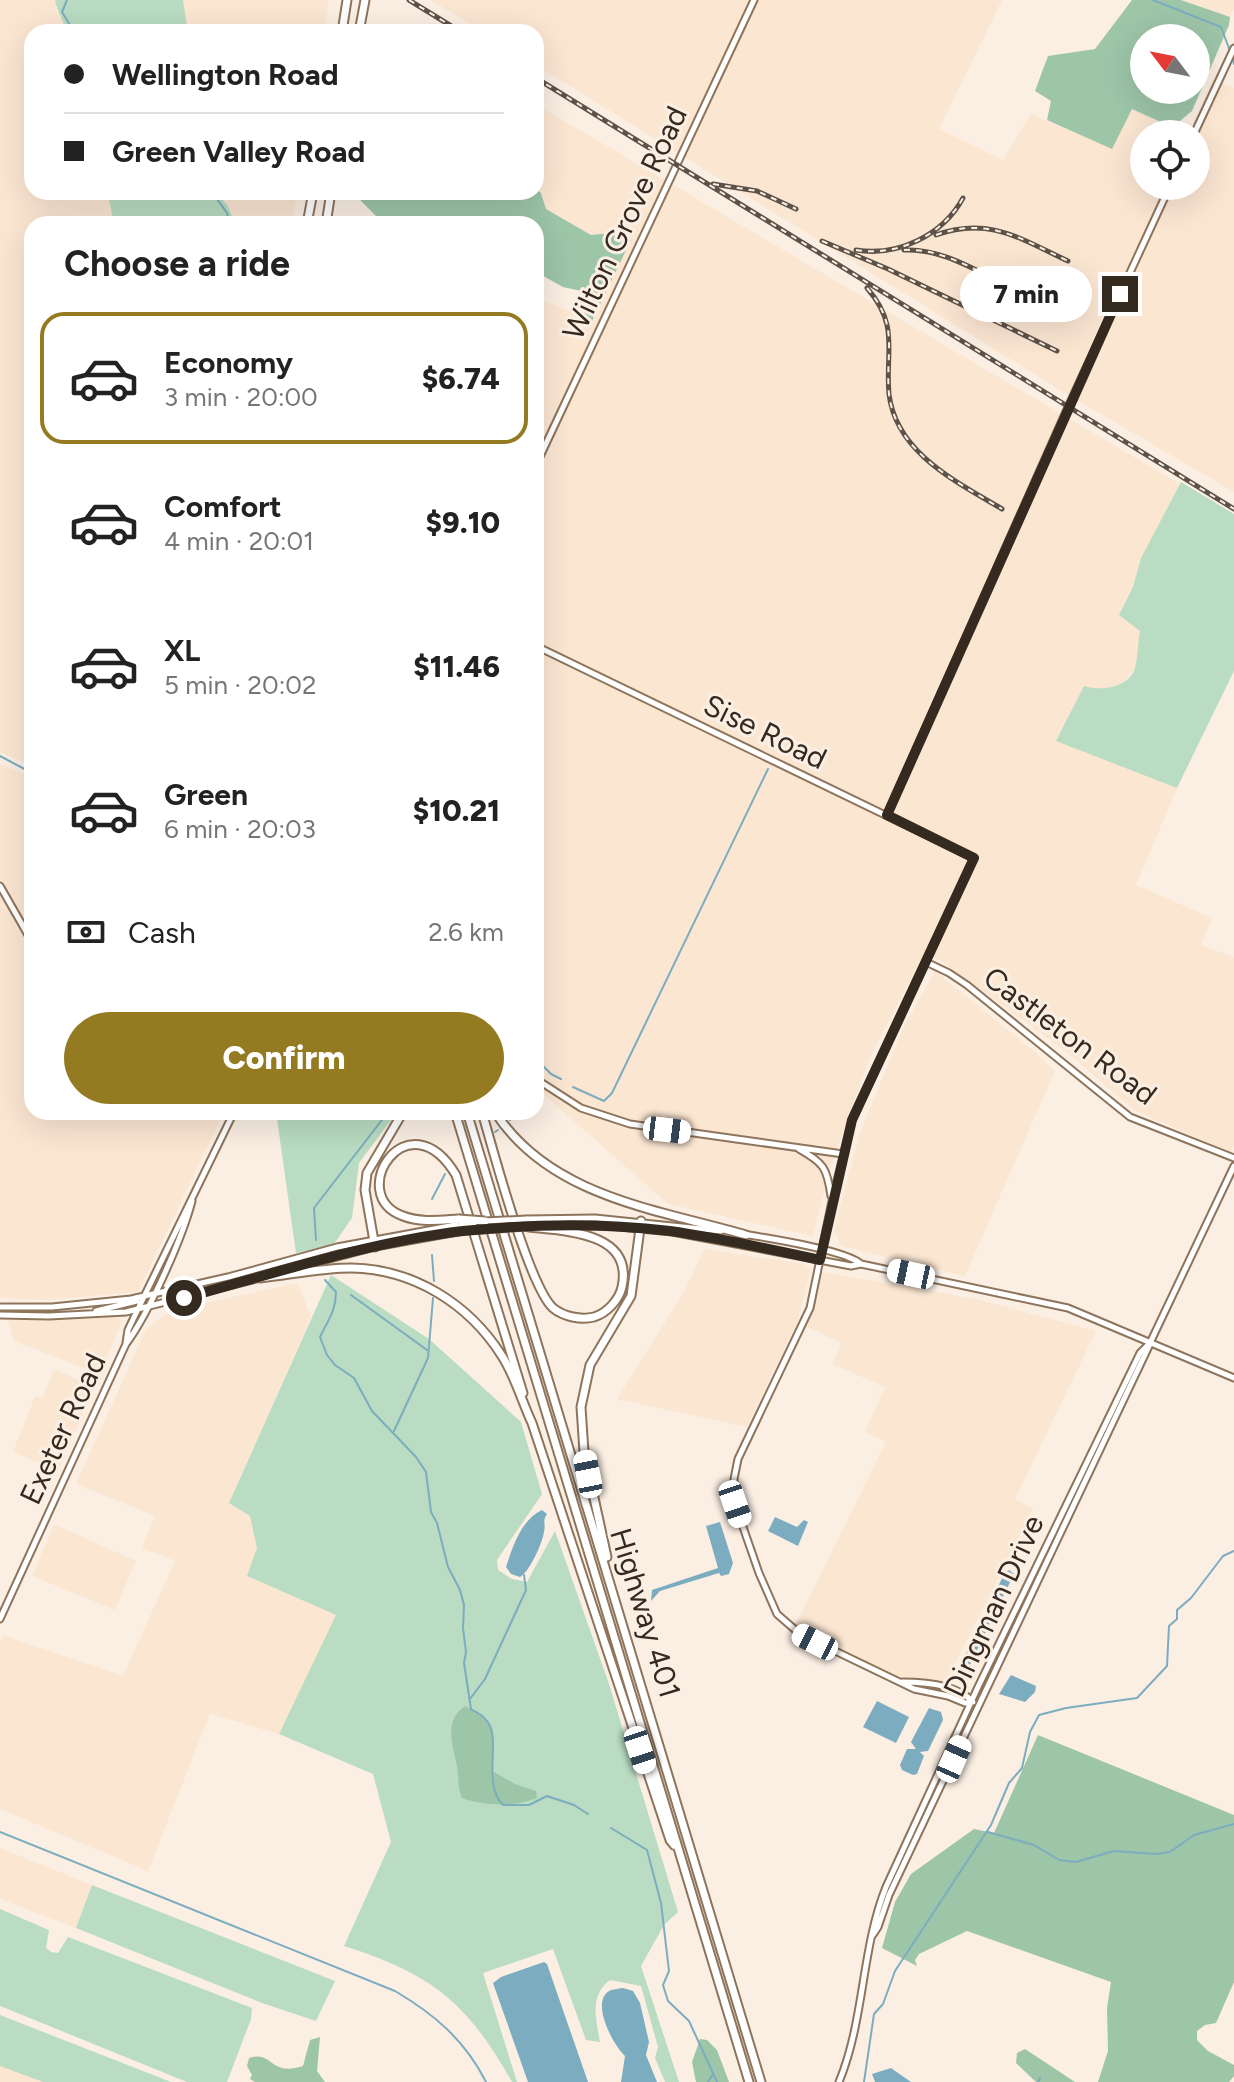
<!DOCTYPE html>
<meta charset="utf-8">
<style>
:root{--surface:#fff;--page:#f6f6f6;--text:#222;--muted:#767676;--line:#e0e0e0;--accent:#947b22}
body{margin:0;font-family:Figtree,sans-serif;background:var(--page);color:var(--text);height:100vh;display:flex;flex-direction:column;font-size:30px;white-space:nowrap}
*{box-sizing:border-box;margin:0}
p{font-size:26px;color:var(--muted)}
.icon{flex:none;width:44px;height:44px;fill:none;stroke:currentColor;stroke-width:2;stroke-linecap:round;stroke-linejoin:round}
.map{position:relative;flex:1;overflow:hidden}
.drawer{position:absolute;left:24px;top:216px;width:520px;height:904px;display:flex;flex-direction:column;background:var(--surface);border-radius:24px;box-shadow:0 8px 32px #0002}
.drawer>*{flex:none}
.guide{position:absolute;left:24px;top:24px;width:520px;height:176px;border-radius:24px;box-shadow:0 8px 32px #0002;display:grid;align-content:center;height:176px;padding:0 40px;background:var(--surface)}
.needle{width:52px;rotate:302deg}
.controls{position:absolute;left:1130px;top:24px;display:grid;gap:16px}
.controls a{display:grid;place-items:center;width:80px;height:80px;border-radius:50%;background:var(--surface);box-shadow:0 8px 32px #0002;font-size:40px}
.end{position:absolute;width:36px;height:36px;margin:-18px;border:10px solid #352a20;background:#fff;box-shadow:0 0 0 4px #fff}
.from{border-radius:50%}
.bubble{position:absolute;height:56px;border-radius:28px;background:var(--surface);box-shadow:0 8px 32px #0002;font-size:26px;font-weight:800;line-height:56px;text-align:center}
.car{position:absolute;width:24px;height:48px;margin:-24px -12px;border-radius:10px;box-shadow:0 0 6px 2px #0007;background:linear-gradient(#fff 24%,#345 0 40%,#fff 0 76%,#345 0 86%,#fff 0)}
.guide b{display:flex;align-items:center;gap:28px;height:76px;font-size:30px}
.guide b+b{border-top:2px solid var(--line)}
.guide i{width:20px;height:20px;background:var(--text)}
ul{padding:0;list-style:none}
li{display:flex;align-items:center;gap:24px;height:132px;margin:0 16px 12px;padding:0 24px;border:4px solid transparent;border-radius:24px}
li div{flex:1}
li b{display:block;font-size:30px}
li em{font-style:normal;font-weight:800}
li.current{border-color:var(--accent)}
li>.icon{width:72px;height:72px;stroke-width:1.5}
h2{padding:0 40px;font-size:36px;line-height:96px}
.pay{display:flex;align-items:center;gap:20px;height:88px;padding:0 40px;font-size:30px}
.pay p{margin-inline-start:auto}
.cta{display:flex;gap:16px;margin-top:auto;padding:16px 40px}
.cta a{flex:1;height:92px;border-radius:48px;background:var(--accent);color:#fff;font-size:32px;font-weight:800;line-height:92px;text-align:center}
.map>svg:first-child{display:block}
.built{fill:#fbe6d2}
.green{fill:#b9dcc2}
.forest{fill:#9dc5a8;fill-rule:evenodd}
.water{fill:#7cacbf}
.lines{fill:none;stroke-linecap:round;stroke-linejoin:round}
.stream{stroke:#7cacbf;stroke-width:2}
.secondary-casing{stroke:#8d745b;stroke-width:9}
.highway-casing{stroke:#8d745b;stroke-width:11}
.secondary{stroke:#fff;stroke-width:5}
.highway{stroke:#fff;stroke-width:7}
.rail-casing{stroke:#5d5248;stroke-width:5}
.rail{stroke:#fbefe4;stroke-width:2;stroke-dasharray:6;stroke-linecap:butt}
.secondary-bridge-casing{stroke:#8d745b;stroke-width:9;stroke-linecap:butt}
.highway-bridge-casing{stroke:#8d745b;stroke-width:11;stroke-linecap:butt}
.secondary-bridge{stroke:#fff;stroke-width:5}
.highway-bridge{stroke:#fff;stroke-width:7}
.route{stroke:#352a20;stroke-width:10}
.labels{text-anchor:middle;stroke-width:6;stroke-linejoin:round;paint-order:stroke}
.street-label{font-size:30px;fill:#352a20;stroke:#fbefe4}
</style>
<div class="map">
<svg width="1234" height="2082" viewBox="0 0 1234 2082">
<rect width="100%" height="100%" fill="#fbefe4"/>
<!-- built -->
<path class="built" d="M0,0H55L57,12L65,22L66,32H32V192L108,194L114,224H32V766L0,752Z
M183,0H329L324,32H188Z
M431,0H1002L939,129L1003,160L1031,114L1112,148L1132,109L1186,134H1144V186H1196V134H1188L1213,79L1234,88V492L1063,392L536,65V32H482Z
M1181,0H1234V9L1230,17Z
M536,104L1180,484L1141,558L1133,587L1119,615L1140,631L1136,667L1120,686L1096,690L1056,740L1177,788L1136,885L1212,918L1201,945L1234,957V1146L1231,1152L1135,1111L1068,1053L940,960L924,953L870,1057L831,1165L813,1236L668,1204L536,1088V297L592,321L619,232L591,235L546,209L542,193L536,189Z
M216,192H297L292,224H235L228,206Z
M0,764L32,777V1112H224L138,1292L45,1300L0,1298Z
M935,971L1035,1052L1055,1071L965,1276L841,1246L834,1229L860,1133L903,1028Z
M704,1249L805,1264L811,1270L798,1320L747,1427L617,1399L685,1290Z
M817,1271L977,1299L1096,1331L1015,1499L1033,1509L945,1684L899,1677L813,1638L795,1626L886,1442L865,1432L885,1387L832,1364L842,1343L803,1325Z
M298,1283L311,1318L229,1503L250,1516L257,1548L248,1576L336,1615L279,1734L210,1714L148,1871L0,1809V1643L3,1635L123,1676L175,1561L142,1548L155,1516L76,1484L146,1329L172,1310Z
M117,1317L122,1322L99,1374L14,1341L8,1320Z
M54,1369L95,1387L58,1470L13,1452L35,1396L42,1399Z
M54,1524L136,1561L115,1610L32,1576Z
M0,1848L92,1885L76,1928L0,1899Z
M0,2066L43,2082H0Z"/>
<!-- green -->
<path class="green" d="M55,0H183L188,32H66C64,20 57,12 55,0Z
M122,192H216L228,206L235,224H114L108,194Z
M1181,482L1234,514V671L1177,788L1056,741L1084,686C1103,692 1132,687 1136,664C1138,653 1138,642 1140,631L1119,615L1133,587L1141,558Z
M276,1112H397L359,1163L352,1218L334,1244L296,1253Z
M331,1275L429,1339L521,1422L542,1494L497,1560L498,1570L512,1579L527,1582L555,1531L609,1684L678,1912L664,1925L641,1966L679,2082H665L655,2058L658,2047L641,1986L610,1980C589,1996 596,2019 600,2042L586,2040L553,1949L483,1973L517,2082H512C467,2002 432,1974 344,1946L391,1842L373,1774L279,1734L336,1615L247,1576L257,1548L250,1516L229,1503Z
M92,1885L335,1981L316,2021L262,2003L76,1928Z
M0,1909L49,1930L46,1948L51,1952L58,1953L68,1937L252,2008L251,2019L227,2082H187L0,2006Z
M0,2015L171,2082H43L0,2066Z"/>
<!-- forest -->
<path class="forest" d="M1132,0H1181L1230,17L1229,25L1192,111L1180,121L1165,124L1132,109L1112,149L1047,120L1051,101L1035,91L1048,56L1095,49ZM1144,38H1196V90H1144Z
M536,189L541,193L546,209L591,235L619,232L631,240L592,321L577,311L584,298L581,291L563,287L536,272V224H384L361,201L359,192H536Z
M465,1706C498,1723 494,1737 492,1771L515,1784L536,1791L537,1798C514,1807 485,1806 462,1798C457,1787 459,1777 457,1766C453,1746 443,1721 465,1706Z
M1038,1735L1234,1815V1982L1216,2023L1205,2025L1197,2031V2040L1208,2051L1234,2065V2076L1229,2082H1098L1108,2051L1107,2008L1111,1982L967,1931L919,1954L915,1960L917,1966L882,1948L895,1902L911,1874L974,1829L994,1833Z
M320,2037L317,2071L325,2082H255L250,2079L252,2075L247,2066L249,2058C273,2050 269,2077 303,2066L310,2040Z
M700,2039L707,2040L717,2050L729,2082H696L692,2062Z
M1025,2049L1075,2082H1036L1016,2063L1017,2053Z"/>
<!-- water -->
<path class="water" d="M542,1510L547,1514C542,1521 546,1523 544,1532C542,1544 530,1571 520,1577L511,1574L506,1567C513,1546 521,1520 542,1510Z
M775,1517L797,1527L804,1520L808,1522L798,1546L768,1531Z
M720,1522L733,1563L729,1574L721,1576L719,1573L660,1591L651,1601L652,1590L718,1568L706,1526Z
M1009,1570L1014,1574L966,1673L959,1676L957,1672L1005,1572Z
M1011,1675L1036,1686L1035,1692L1025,1702L999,1694Z
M877,1701L909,1717L896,1743L863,1727Z
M929,1708L941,1712L943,1720L928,1751L920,1752L924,1756L917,1774L913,1775L902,1770L900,1765L907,1749H916L911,1742Z
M544,1962L547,1964L588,2082H528L493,1983L501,1977Z
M623,1988L633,1991L640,2003L649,2042L646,2055L657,2082H621L625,2056C614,2046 590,2003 609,1991C613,1989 618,1989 623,1988Z
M891,2068L911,2082H875L872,2074Z"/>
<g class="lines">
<!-- stream -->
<path class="stream" d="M67,0L62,12L70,25L71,32
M1153,0L1221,27L1230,51
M1232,57L1234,64
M130,192H136
M212,192L227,213L229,224
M98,196L119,192
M0,756L32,773
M536,1059L551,1074L561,1079
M573,1087L604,1101L612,1093L768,769
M510,1120L518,1112
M495,1132L498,1130
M432,1199L445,1174
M316,1240L314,1208L388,1112
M432,1255L434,1281
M325,1280L336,1292C336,1311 328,1320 320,1337L327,1355L335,1365L354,1378L372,1411L416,1457L426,1472L431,1512L437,1523L448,1567L460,1590L464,1605L463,1628L466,1652L464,1663L471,1709C479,1714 486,1717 490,1726C499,1745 483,1785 503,1805H529L547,1796L574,1805L588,1814
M351,1295L427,1350
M394,1431L428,1358L433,1298
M470,1699L485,1679L526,1590L524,1575
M611,1828L647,1850L661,1903L669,1971L663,1985L668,2001L689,2021L717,2082
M0,1832L395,1991C434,2014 465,2040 486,2082
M988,1832L1034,1845L1059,1860L1076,1862L1114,1851L1156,1854L1170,1852L1194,1835L1234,1824
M708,2082L713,2074
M864,2082L874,2014L883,2004L895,1971L991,1825L1009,1783L1022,1768L1030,1732L1039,1715L1066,1708L1137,1698L1167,1666L1169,1626L1177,1619V1610L1191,1598L1223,1556L1234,1551
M1038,2082L1040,2078"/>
<!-- secondary casing -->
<g class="secondary-casing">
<path id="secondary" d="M1194,134L1234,48
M536,465L754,0
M536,646L974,858L852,1120L832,1201L810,1308L738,1459L734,1479L735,1504L759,1573L777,1614L800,1634L914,1689L948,1696L965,1703L973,1702
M887,815L1068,407L1170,186
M0,886L32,942
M926,962L949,973L967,985L1130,1117L1234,1158
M536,1079L581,1108L630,1124L843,1154
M799,1149C824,1163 827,1168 831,1196
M527,1219L595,1218L721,1231
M554,1227L609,1226L672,1232L851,1266L861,1264L1068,1308L1234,1378
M743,1234C767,1238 846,1250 861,1264
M281,1272L375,1247L463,1231
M0,1307H52L131,1299L228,1277L337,1247L461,1224
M96,1311L137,1301
M0,1315L49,1316L126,1312L260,1278
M126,1343L128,1330L138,1309L234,1112
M0,1619L126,1344C149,1313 182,1239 192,1201
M902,1682C924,1682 956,1684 972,1701
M872,1936L878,1927L889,1895L1150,1344
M839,2082C865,2019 861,1949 886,1887L978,1687L1140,1353L1150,1343L1234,1166"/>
</g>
<!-- highway casing -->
<g class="highway-casing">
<path id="highway" d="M342,32L347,0
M359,32L365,0
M307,224L313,192
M326,224L331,192
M455,1112L749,2082
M467,1112L761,2082
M482,1112C493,1150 529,1286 553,1308C564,1317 581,1320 594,1317C607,1313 619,1300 622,1287C634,1232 565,1231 529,1227
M495,1112C550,1197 657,1209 746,1235
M459,1219C441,1220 421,1223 403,1216C344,1195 408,1095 456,1175L523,1393
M375,1247L365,1190L367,1173L403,1112
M260,1278C289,1275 321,1268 351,1268C414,1269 469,1304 502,1356C515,1376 522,1402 532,1423L670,1840L674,1845
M607,1557L584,1452L581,1407L590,1365L631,1296L641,1221"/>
</g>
<!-- secondary -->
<use href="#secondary" class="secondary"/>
<!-- highway -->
<use href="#highway" class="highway"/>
<!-- rail casing -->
<g class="rail-casing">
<path id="rail" d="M409,0L461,32
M536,78L1234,509
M713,184L757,191L796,209
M936,235C989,216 1021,239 1068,261
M822,241L888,269L1057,351
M856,250C898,257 943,235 963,198
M904,250C941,248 975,270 1008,286
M867,288C900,326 885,351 889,394C896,453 957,482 1002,509"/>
</g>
<!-- rail -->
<use href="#rail" class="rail"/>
<!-- secondary-bridge casing -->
<g class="secondary-bridge-casing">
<path id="secondary-bridge" d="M484,1221L527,1219
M461,1224L474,1223
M463,1231L529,1227"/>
</g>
<!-- highway-bridge casing -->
<g class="highway-bridge-casing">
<path id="highway-bridge" d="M459,1219L485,1221"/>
</g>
<!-- secondary-bridge -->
<use href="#secondary-bridge" class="secondary-bridge"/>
<!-- highway-bridge -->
<use href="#highway-bridge" class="highway-bridge"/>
</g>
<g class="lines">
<!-- route -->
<path class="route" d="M184,1298C276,1273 369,1242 463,1231C531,1224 602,1223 670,1231C720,1238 770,1249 820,1260L852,1120L974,858L887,815L1120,294"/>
</g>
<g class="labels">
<!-- street labels -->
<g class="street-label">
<text transform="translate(625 223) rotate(-65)" y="10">Wilton Grove Road</text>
<text transform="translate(765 732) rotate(26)" y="10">Sise Road</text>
<text transform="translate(1070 1036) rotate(37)" y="10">Castleton Road</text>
<text transform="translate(63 1429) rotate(-65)" y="10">Exeter Road</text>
<text transform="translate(994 1606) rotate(-65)" y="10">Dingman Drive</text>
<text transform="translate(645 1613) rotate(73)" y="10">Highway 401</text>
</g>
</g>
</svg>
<div class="controls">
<a><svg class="needle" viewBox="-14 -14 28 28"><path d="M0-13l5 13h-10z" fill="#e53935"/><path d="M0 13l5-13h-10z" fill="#767676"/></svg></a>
<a><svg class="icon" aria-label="locate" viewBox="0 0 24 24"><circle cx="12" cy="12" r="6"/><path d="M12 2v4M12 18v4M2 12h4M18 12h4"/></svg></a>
</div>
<i class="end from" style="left:184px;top:1298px"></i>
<i class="end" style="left:1120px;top:294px"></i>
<div class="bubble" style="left:960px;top:266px;width:132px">7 min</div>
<i class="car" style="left:667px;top:1130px;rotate:97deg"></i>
<i class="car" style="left:911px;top:1274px;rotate:282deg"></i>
<i class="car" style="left:588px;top:1474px;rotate:349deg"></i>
<i class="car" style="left:735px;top:1504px;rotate:161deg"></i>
<i class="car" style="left:815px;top:1642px;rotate:297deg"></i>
<i class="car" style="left:640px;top:1750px;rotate:162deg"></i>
<i class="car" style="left:954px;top:1759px;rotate:24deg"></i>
<div class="guide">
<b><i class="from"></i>Wellington Road</b>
<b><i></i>Green Valley Road</b>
</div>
<section class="drawer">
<h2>Choose a ride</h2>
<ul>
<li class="current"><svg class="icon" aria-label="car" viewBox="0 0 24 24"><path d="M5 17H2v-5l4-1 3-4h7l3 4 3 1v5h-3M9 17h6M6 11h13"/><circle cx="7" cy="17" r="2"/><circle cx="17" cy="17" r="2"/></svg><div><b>Economy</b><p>3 min · 20:00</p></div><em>$6.74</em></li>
<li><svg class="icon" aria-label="car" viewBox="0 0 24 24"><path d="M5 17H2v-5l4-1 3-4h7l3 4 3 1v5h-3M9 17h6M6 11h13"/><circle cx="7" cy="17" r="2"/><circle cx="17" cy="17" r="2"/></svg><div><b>Comfort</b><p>4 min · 20:01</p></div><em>$9.10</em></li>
<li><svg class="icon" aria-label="car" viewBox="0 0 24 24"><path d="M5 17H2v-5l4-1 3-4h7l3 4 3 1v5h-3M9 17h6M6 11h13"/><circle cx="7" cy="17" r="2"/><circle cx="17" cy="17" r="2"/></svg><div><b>XL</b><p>5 min · 20:02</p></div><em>$11.46</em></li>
<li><svg class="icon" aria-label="car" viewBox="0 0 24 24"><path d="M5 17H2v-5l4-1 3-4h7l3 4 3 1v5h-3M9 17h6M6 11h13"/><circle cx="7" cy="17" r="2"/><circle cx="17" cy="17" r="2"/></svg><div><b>Green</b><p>6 min · 20:03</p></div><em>$10.21</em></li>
</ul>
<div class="pay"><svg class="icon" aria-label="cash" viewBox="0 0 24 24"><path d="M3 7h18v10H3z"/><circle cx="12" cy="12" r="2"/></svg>Cash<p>2.6 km</p></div>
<div class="cta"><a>Confirm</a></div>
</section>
</div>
